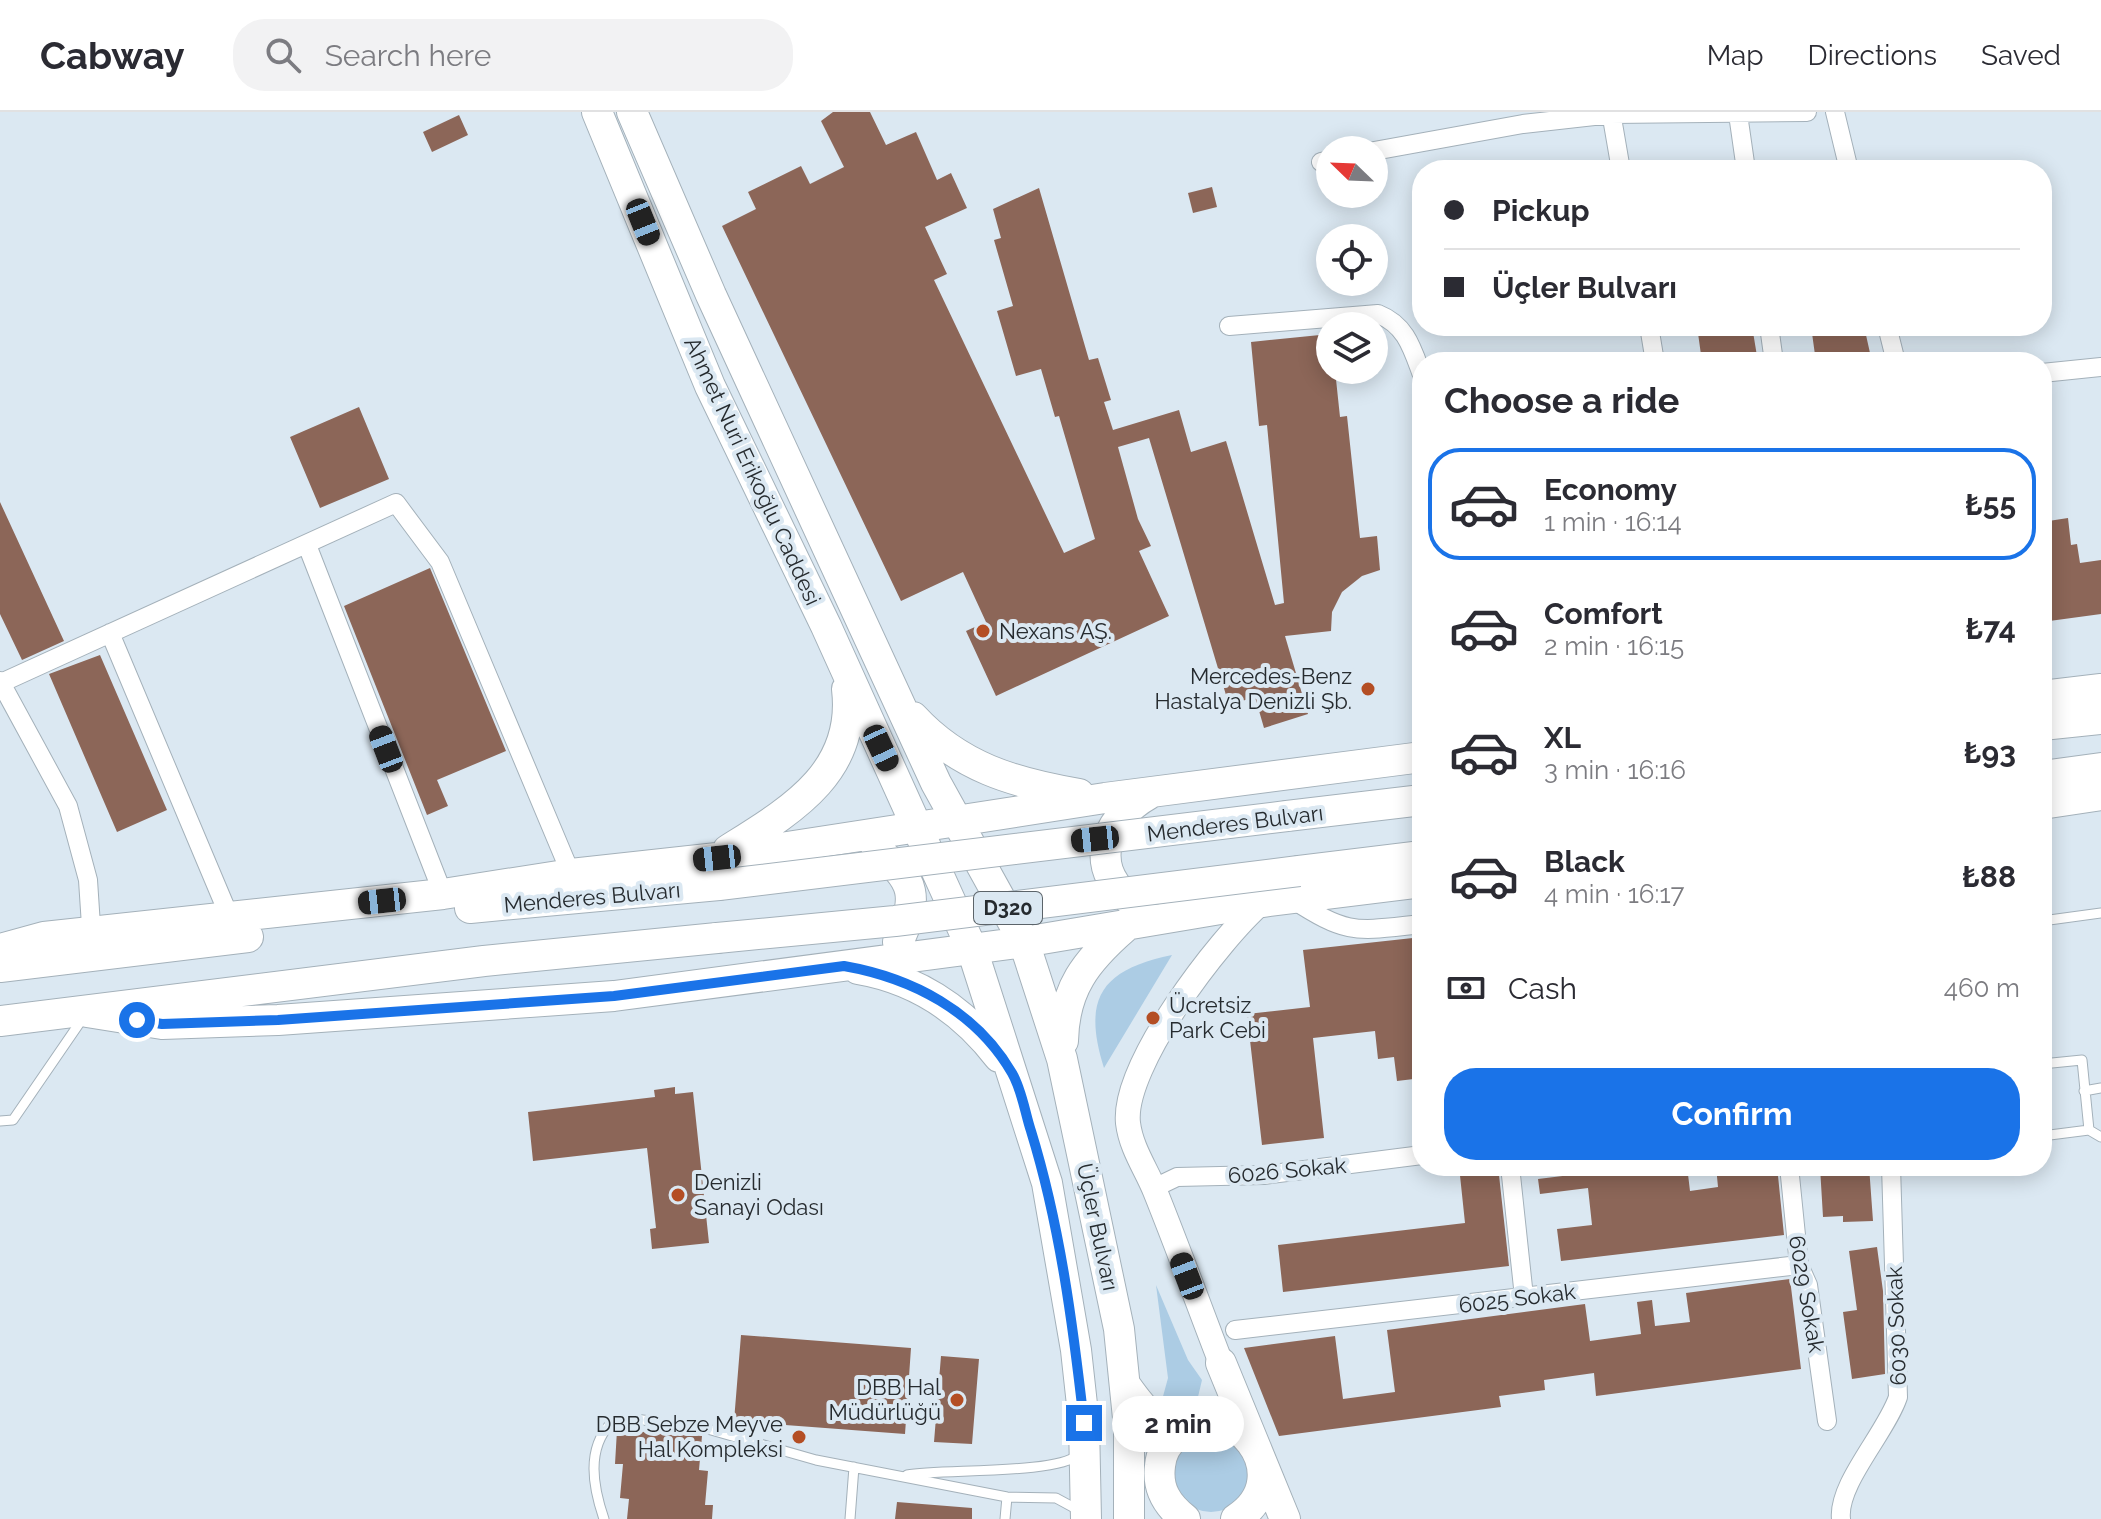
<!DOCTYPE html>
<meta charset="utf-8">
<style>
:root{--surface:#fff;--page:#f2f2f3;--text:#2b2b33;--muted:#7c7c81;--line:#e1e1e2;--accent:#1a73e8}
body{margin:0;font-family:Raleway,sans-serif;background:var(--page);color:var(--text);height:100vh;display:flex;flex-direction:column;font-size:30px;white-space:nowrap}
*{box-sizing:border-box;margin:0}
p{font-size:26px;color:var(--muted)}
.icon{flex:none;width:44px;height:44px;fill:none;stroke:currentColor;stroke-width:2;stroke-linecap:round;stroke-linejoin:round}
.map{position:relative;flex:1;overflow:hidden}
.details{position:absolute;left:1412px;top:240px;width:640px;height:824px;display:flex;flex-direction:column;background:var(--surface);border-radius:32px;box-shadow:0 4px 20px #0003}
.details>*{flex:none}
.hud{position:absolute;left:1412px;top:48px;width:640px;height:176px;border-radius:32px;box-shadow:0 4px 20px #0003;display:grid;align-content:center;height:176px;padding:0 32px;background:var(--surface)}
.needle{width:52px;rotate:293deg}
.tools{position:absolute;left:1316px;top:24px;display:grid;gap:16px}
.tools a{display:grid;place-items:center;width:72px;height:72px;border-radius:50%;background:var(--surface);box-shadow:0 4px 20px #0003;font-size:40px}
.end{position:absolute;width:36px;height:36px;margin:-18px;border:10px solid #1a73e8;background:#fff;box-shadow:0 0 0 4px #fff}
.from{border-radius:50%}
.bubble{position:absolute;height:56px;border-radius:28px;background:var(--surface);box-shadow:0 4px 20px #0003;font-size:26px;font-weight:700;line-height:56px;text-align:center}
.car{position:absolute;width:24px;height:48px;margin:-24px -12px;border-radius:10px;box-shadow:0 0 6px 2px #0007;background:linear-gradient(#222 24%,#8ab4d8 0 40%,#222 0 76%,#8ab4d8 0 86%,#222 0)}
.hud b{display:flex;align-items:center;gap:28px;height:76px;font-size:30px}
.hud b+b{border-top:2px solid var(--line)}
.hud i{width:20px;height:20px;background:var(--text)}
ul{padding:0;list-style:none}
li{display:flex;align-items:center;gap:24px;height:112px;margin:0 16px 12px;padding:0 16px;border:4px solid transparent;border-radius:32px}
li div{flex:1}
li b{display:block;font-size:30px}
li em{font-style:normal;font-weight:700}
li.current{border-color:var(--accent)}
li>.icon{width:72px;height:72px;stroke-width:1.5}
h2{padding:0 32px;font-size:36px;line-height:96px}
.pay{display:flex;align-items:center;gap:20px;height:88px;padding:0 32px;font-size:30px}
.pay p{margin-inline-start:auto}
.action{display:flex;gap:16px;margin-top:auto;padding:16px 32px}
.action a{flex:1;height:92px;border-radius:32px;background:var(--accent);color:#fff;font-size:32px;font-weight:700;line-height:92px;text-align:center}
header{display:flex;align-items:center;gap:48px;box-sizing:border-box;height:112px;padding:0 40px;background:var(--surface);border-bottom:2px solid var(--line)}
header strong{font-size:38px}
nav{display:flex;gap:44px;margin-inline-start:auto;font-size:28px}
.search{width:560px;height:72px;background:var(--page);display:flex;align-items:center;gap:20px;box-sizing:border-box;padding:0 28px;border-radius:32px;color:var(--muted);font-size:30px}
.map>svg:first-child{display:block}
.green{fill:#accce4}
.building{fill:#8c6658}
.lines{fill:none;stroke-linecap:round;stroke-linejoin:round}
.service-casing{stroke:#a4b1ba;stroke-width:11}
.minor-casing{stroke:#a4b1ba;stroke-width:20}
.tertiary-casing{stroke:#a4b1ba;stroke-width:26}
.primary-casing{stroke:#a4b1ba;stroke-width:32}
.service{stroke:#fff;stroke-width:9}
.minor{stroke:#fff;stroke-width:18}
.tertiary{stroke:#fff;stroke-width:24}
.primary{stroke:#fff;stroke-width:30}
.primary-bridge-casing{stroke:#a4b1ba;stroke-width:32;stroke-linecap:butt}
.primary-bridge{stroke:#fff;stroke-width:30}
.route{stroke:#1a73e8;stroke-width:10}
.poi-dot{fill:#b44e24;stroke:#dbe8f2;stroke-width:3}
.labels{text-anchor:middle;stroke-width:8;stroke-linejoin:round;paint-order:stroke}
.shield{fill:#dbe8f2;stroke:#5c646a;stroke-width:2}
.shield-label{font-size:20px;font-weight:bold;fill:#262b2f}
.street-label{font-size:22px;fill:#262b2f;stroke:#dbe8f2}
.poi-label{font-size:22px;fill:#262b2f;stroke:#dbe8f2;text-anchor:start}
</style>
<header>
<strong>Cabway</strong>
<div class="search"><svg class="icon" aria-label="search" viewBox="0 0 24 24"><circle cx="10" cy="10" r="6"/><path d="M15 15l6 6"/></svg>Search here</div>
<nav><a>Map</a><a>Directions</a><a>Saved</a></nav>
</header>
<div class="map">
<svg width="2101" height="1407" viewBox="0 0 2101 1407">
<rect width="100%" height="100%" fill="#dbe8f2"/>
<!-- green -->
<path class="green" d="M1172,843L1104,956C1082,886 1101,858 1172,843Z
M1156,1173L1188,1248L1202,1268L1197,1289L1183,1300H1175L1162,1288L1168,1266Z
M1172 1361a39 39 0 1 1 78 0a39 39 0 1 1-78 0Z"/>
<!-- building -->
<path class="building" d="M833,0H870L886,33L916,20L937,68L951,61L967,96L925,115L947,162L934,168L1064,441L1095,427L1059,304L1055,305L1041,257L1016,264L997,199L1013,194L994,128L1001,126L993,97L1039,76L1089,248L1098,246L1111,288L1104,290L1113,318L1179,298L1191,340L1226,329L1275,493L1284,491L1267,313L1259,314L1251,230L1330,222V258H1335L1340,305L1347,304L1360,426L1377,424L1380,458L1362,464L1342,480L1332,500L1331,519L1285,524L1308,602L1264,616L1255,585L1229,593L1149,326L1118,335L1138,407L1151,434L1139,439L1169,504L996,584L966,519L986,510L963,460L901,489L722,114L756,97L748,80L801,54L810,72L844,55L821,9Z
M459,3L468,23L432,40L423,20Z
M1212,75L1217,95L1193,101L1188,81Z
M1697,214H1752L1758,250H1702Z
M1811,214H1864L1872,250H1816Z
M359,295L389,367L320,396L290,325Z
M0,390L64,529L22,548L0,502Z
M2068,406L2071,433L2077,432L2080,451L2101,448V502L2042,510V410Z
M430,456L506,639L437,668L448,694L427,703L344,494Z
M100,543L167,698L117,720L49,562Z
M1422,825V966L1397,969L1394,945L1378,947L1375,919L1313,926L1324,1026L1262,1033L1247,902L1310,895L1303,838Z
M675,975V982L693,980L709,1131L652,1137L650,1117L656,1116L647,1036L533,1049L528,1000L655,985L654,978Z
M1459,1054H1498L1509,1154L1283,1180L1278,1133L1465,1111Z
M1586,1054H1687L1690,1079L1718,1075L1716,1054H1777L1784,1123L1561,1149L1557,1117L1592,1113L1588,1076L1540,1082L1538,1067L1587,1061Z
M1869,1054L1873,1109L1843,1110V1104L1823,1105L1820,1055Z
M1877,1135L1883,1179L1885,1262L1852,1267L1843,1200L1857,1198L1849,1139Z
M1790,1167L1801,1257L1596,1284L1594,1261L1544,1268L1545,1278L1499,1284L1501,1295L1279,1324L1244,1236L1335,1224L1343,1287L1395,1280L1387,1218L1585,1192L1590,1229L1641,1222L1637,1190L1652,1188L1655,1214L1690,1210L1686,1181Z
M741,1223L911,1236L905,1322L734,1309Z
M941,1244L979,1247L972,1332L934,1330Z
M617,1318L702,1324L699,1358L708,1359L705,1393H713L712,1407H627L629,1387L620,1386L623,1352H615Z
M897,1390L972,1396V1407H895Z"/>
<g class="lines">
<!-- service casing -->
<g class="service-casing">
<path id="service" d="M2042,809L2101,801
M2042,952L2082,948L2089,1018L2042,1024
M2084,979L2101,976
M2042,995L2044,1023
M0,1009L13,1008L83,906
M2089,1018L2101,1025
M907,1363C941,1357 1059,1362 1077,1343
M604,1407C593,1375 586,1337 611,1311L635,1307L704,1316L816,1348L1007,1385L1056,1386L1080,1399
M850,1407L854,1355
M1005,1407L1007,1385"/>
</g>
<!-- minor casing -->
<g class="minor-casing">
<path id="minor" d="M1611,0L1621,58
M1835,0L1849,58
M1738,2L1746,58
M1374,39L1523,12L1612,2L1807,0
M1321,50L1330,48
M1229,214L1378,202C1406,213 1412,236 1422,263
M1649,214L1655,250
M1769,214L1774,250
M1887,214L1896,250
M2042,261L2101,255
M1422,295V338
M307,433L443,782
M110,521L230,806
M0,569L68,694L88,768L92,829
M1,571L396,391L440,450L571,762
M1292,787C1349,824 1356,819 1422,812
M1510,1054L1524,1185
M1789,1054L1799,1153L1808,1173L1827,1309
M1154,1076L1177,1065L1264,1063L1422,1043
M1235,1218L1799,1153
M1841,1407C1837,1372 1886,1321 1898,1285L1891,1054"/>
</g>
<!-- tertiary casing -->
<g class="tertiary-casing">
<path id="tertiary" d="M1221,1251C1199,1194 1178,1136 1155,1079C1146,1057 1131,1036 1128,1011C1122,954 1219,827 1262,790"/>
</g>
<!-- primary casing -->
<g class="primary-casing">
<path id="primary" d="M597,0L710,274L826,514L972,837L1047,1071L1076,1238L1084,1311L1086,1407
M632,0L711,183L936,671L1024,830L1062,947L1119,1217L1129,1316V1407
M2042,584L2101,577
M913,605C959,655 1014,671 1079,682
M2042,613L2101,607
M2042,664L2101,656
M2042,692L2101,683
M1287,704L1422,688
M728,738C790,699 857,661 847,577
M877,739C916,767 919,787 898,830
M1299,759L1422,744
M1139,794C1086,761 1101,709 1149,682
M470,796L719,773
M0,837L44,825L443,782L571,762L717,746L1105,686L1422,645
M0,855L248,825
M858,857C917,867 963,898 999,945
M87,900L162,912L278,908L614,884L1024,830L1262,790L1422,770
M0,909L484,849L717,826
M1063,929C1064,877 1086,849 1124,816
M1221,1251L1285,1407
M1126,1274C1145,1301 1161,1323 1197,1311
M1185,1407C1167,1393 1157,1377 1160,1354C1161,1341 1168,1330 1177,1322C1229,1274 1303,1364 1236,1407"/>
</g>
<!-- service -->
<use href="#service" class="service"/>
<!-- minor -->
<use href="#minor" class="minor"/>
<!-- tertiary -->
<use href="#tertiary" class="tertiary"/>
<!-- primary -->
<use href="#primary" class="primary"/>
<!-- primary-bridge casing -->
<g class="primary-bridge-casing">
<path id="primary-bridge" d="M719,773L1287,704
M717,826L895,809L1299,759"/>
</g>
<!-- primary-bridge -->
<use href="#primary-bridge" class="primary-bridge"/>
</g>
<g class="lines">
<!-- route -->
<path class="route" d="M137,908L162,912L278,908L614,884L844,854C912,866 976,899 1012,961C1022,978 1025,1001 1031,1019C1060,1113 1073,1213 1084,1311"/>
</g>
<!-- markers -->
<g class="poi-dot">
<circle cx="983" cy="519" r="8"/>
<circle cx="1368" cy="577" r="8"/>
<circle cx="1153" cy="906" r="8"/>
<circle cx="678" cy="1083" r="8"/>
<circle cx="957" cy="1288" r="8"/>
<circle cx="799" cy="1325" r="8"/>
</g>
<g class="labels">
<!-- shield labels -->
<rect class="shield" x="974" y="780" width="68" height="32" rx="6"/>
<g class="shield-label">
<text x="1008" y="803">D320</text>
</g>
<!-- street labels -->
<g class="street-label">
<text transform="translate(753 359) rotate(65)" y="8">Ahmet Nuri Erikoğlu Caddesi</text>
<text transform="translate(1235 711) rotate(-7)" y="8">Menderes Bulvarı</text>
<text transform="translate(592 785) rotate(-5)" y="8">Menderes Bulvarı</text>
<text transform="translate(1287 1058) rotate(-5)" y="8">6026 Sokak</text>
<text transform="translate(1098 1115) rotate(78)" y="8">Üçler Bulvarı</text>
<text transform="translate(1807 1182) rotate(80)" y="8">6029 Sokak</text>
<text transform="translate(1517 1186) rotate(-7)" y="8">6025 Sokak</text>
<text transform="translate(1896 1214) rotate(-92)" y="8">6030 Sokak</text>
</g>
<!-- poi labels -->
<g class="poi-label">
<text x="999" y="527">Nexans AŞ.</text>
<text x="1352" y="572" text-anchor="end">Mercedes-Benz<tspan x="1352" dy="25">Hastalya Denizli Şb.</tspan></text>
<text x="1169" y="901">Ücretsiz<tspan x="1169" dy="25">Park Cebi</tspan></text>
<text x="694" y="1078">Denizli<tspan x="694" dy="25">Sanayi Odası</tspan></text>
<text x="941" y="1283" text-anchor="end">DBB Hal<tspan x="941" dy="25">Müdürlüğü</tspan></text>
<text x="783" y="1320" text-anchor="end">DBB Sebze Meyve<tspan x="783" dy="25">Hal Kompleksi</tspan></text>
</g>
</g>
</svg>
<div class="tools">
<a><svg class="needle" viewBox="-14 -14 28 28"><path d="M0-13l5 13h-10z" fill="#e53935"/><path d="M0 13l5-13h-10z" fill="#7c7c81"/></svg></a>
<a><svg class="icon" aria-label="locate" viewBox="0 0 24 24"><circle cx="12" cy="12" r="6"/><path d="M12 2v4M12 18v4M2 12h4M18 12h4"/></svg></a>
<a><svg class="icon" aria-label="layers" viewBox="0 0 24 24"><path d="M12 4l9 5-9 5-9-5zM3 14l9 5 9-5"/></svg></a>
</div>
<i class="end from" style="left:137px;top:908px"></i>
<i class="end" style="left:1084px;top:1311px"></i>
<div class="bubble" style="left:1112px;top:1284px;width:132px">2 min</div>
<i class="car" style="left:643px;top:110px;rotate:158deg"></i>
<i class="car" style="left:881px;top:636px;rotate:155deg"></i>
<i class="car" style="left:386px;top:637px;rotate:339deg"></i>
<i class="car" style="left:1095px;top:727px;rotate:264deg"></i>
<i class="car" style="left:717px;top:746px;rotate:264deg"></i>
<i class="car" style="left:382px;top:789px;rotate:264deg"></i>
<i class="car" style="left:1187px;top:1164px;rotate:339deg"></i>
<div class="hud">
<b><i class="from"></i>Pickup</b>
<b><i></i>Üçler Bulvarı</b>
</div>
<section class="details">
<h2>Choose a ride</h2>
<ul>
<li class="current"><svg class="icon" aria-label="car" viewBox="0 0 24 24"><path d="M5 17H2v-5l4-1 3-4h7l3 4 3 1v5h-3M9 17h6M6 11h13"/><circle cx="7" cy="17" r="2"/><circle cx="17" cy="17" r="2"/></svg><div><b>Economy</b><p>1 min · 16:14</p></div><em>₺55</em></li>
<li><svg class="icon" aria-label="car" viewBox="0 0 24 24"><path d="M5 17H2v-5l4-1 3-4h7l3 4 3 1v5h-3M9 17h6M6 11h13"/><circle cx="7" cy="17" r="2"/><circle cx="17" cy="17" r="2"/></svg><div><b>Comfort</b><p>2 min · 16:15</p></div><em>₺74</em></li>
<li><svg class="icon" aria-label="car" viewBox="0 0 24 24"><path d="M5 17H2v-5l4-1 3-4h7l3 4 3 1v5h-3M9 17h6M6 11h13"/><circle cx="7" cy="17" r="2"/><circle cx="17" cy="17" r="2"/></svg><div><b>XL</b><p>3 min · 16:16</p></div><em>₺93</em></li>
<li><svg class="icon" aria-label="car" viewBox="0 0 24 24"><path d="M5 17H2v-5l4-1 3-4h7l3 4 3 1v5h-3M9 17h6M6 11h13"/><circle cx="7" cy="17" r="2"/><circle cx="17" cy="17" r="2"/></svg><div><b>Black</b><p>4 min · 16:17</p></div><em>₺88</em></li>
</ul>
<div class="pay"><svg class="icon" aria-label="cash" viewBox="0 0 24 24"><path d="M3 7h18v10H3z"/><circle cx="12" cy="12" r="2"/></svg>Cash<p>460 m</p></div>
<div class="action"><a>Confirm</a></div>
</section>
</div>
